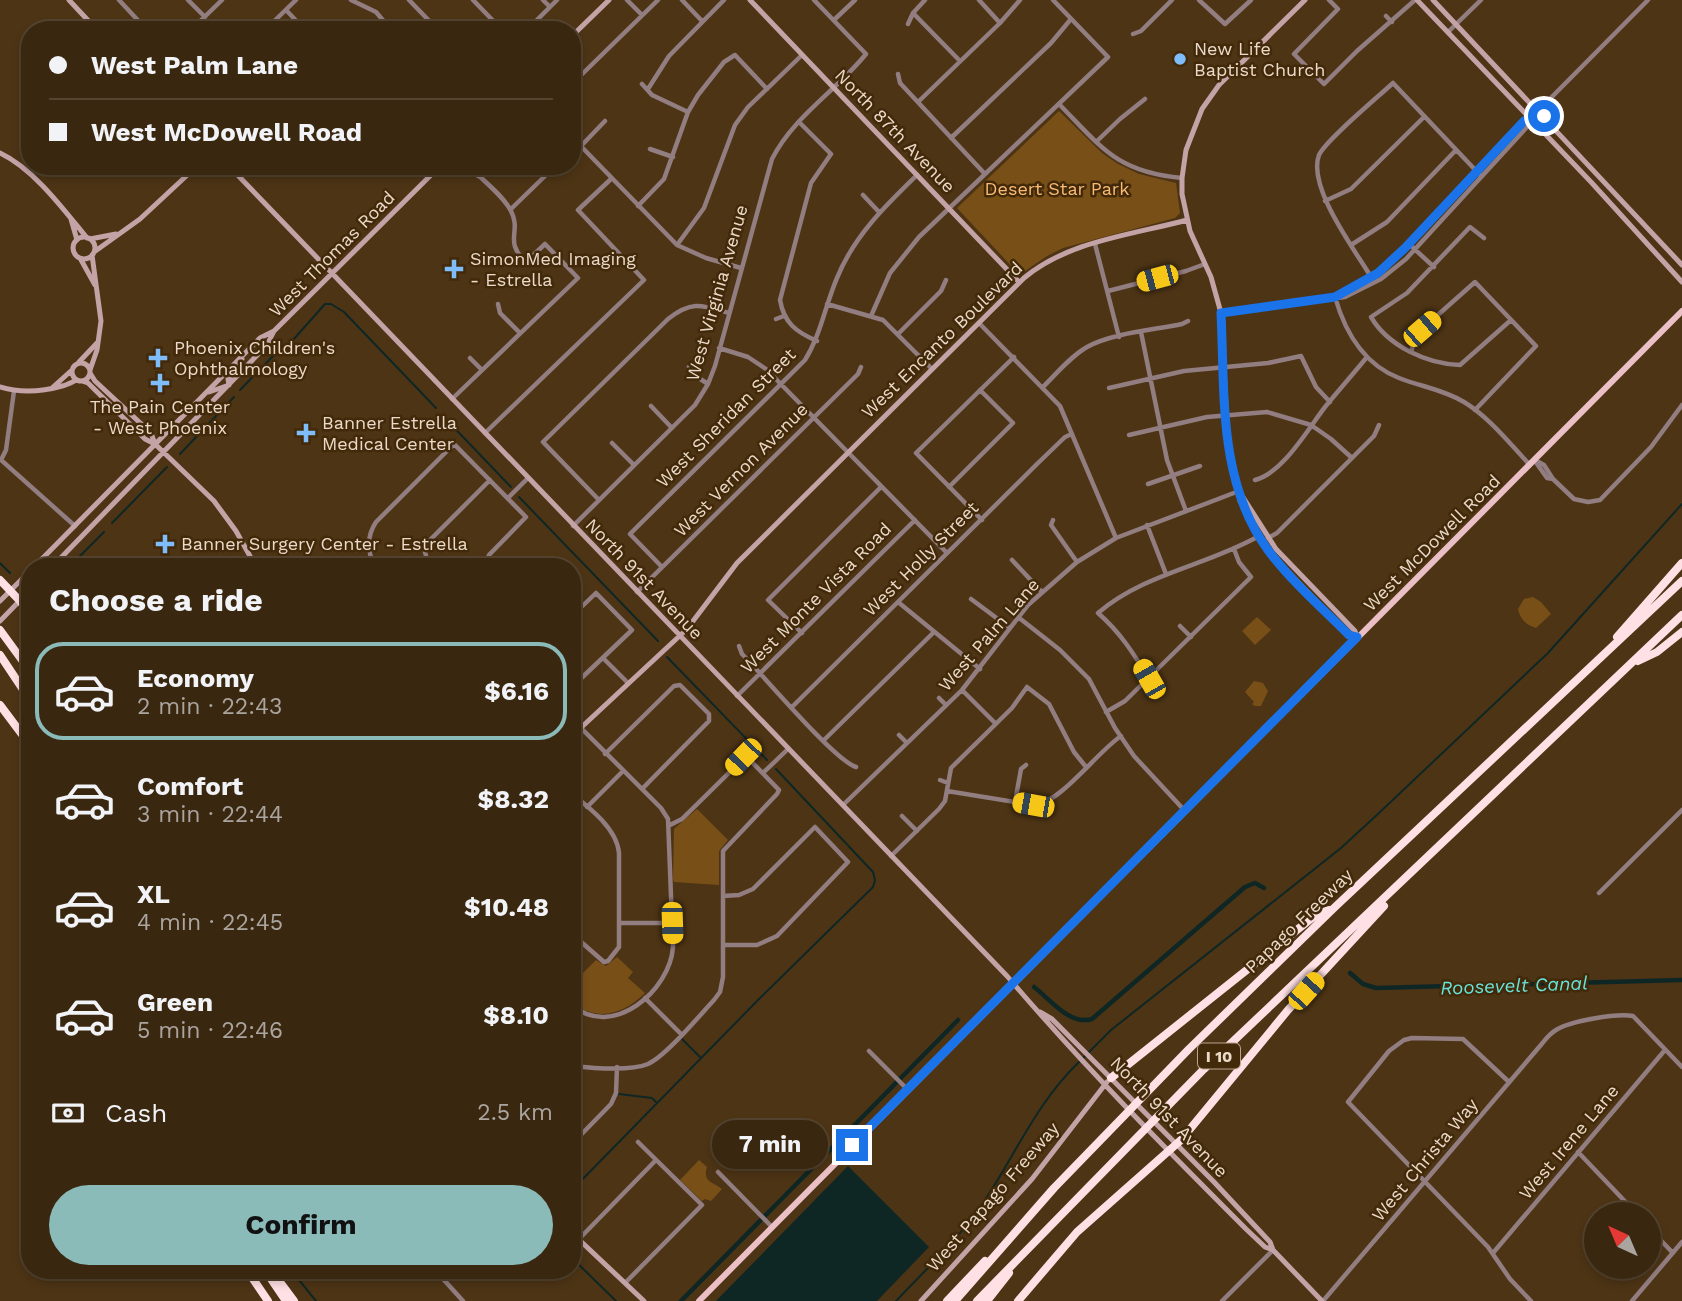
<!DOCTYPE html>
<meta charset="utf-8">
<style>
:root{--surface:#3a2710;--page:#45331e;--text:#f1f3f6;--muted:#aba59f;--line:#544430;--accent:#8bbbb9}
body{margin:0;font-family:"Work Sans",sans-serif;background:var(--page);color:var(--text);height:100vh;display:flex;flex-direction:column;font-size:26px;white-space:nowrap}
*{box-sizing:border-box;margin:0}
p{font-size:23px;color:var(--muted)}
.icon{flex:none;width:38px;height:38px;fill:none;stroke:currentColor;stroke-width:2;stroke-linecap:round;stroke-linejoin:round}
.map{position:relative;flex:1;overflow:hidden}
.panel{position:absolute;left:21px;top:558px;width:560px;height:721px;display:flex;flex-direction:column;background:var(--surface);border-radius:28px;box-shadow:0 4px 10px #0003,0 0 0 2px var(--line)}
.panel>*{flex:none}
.guide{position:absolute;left:21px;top:21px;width:560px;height:154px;border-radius:28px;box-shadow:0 4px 10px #0003,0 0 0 2px var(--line);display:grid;align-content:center;height:154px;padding:0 28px;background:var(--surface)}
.needle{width:46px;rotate:316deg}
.buttons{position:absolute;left:1584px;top:1202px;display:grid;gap:14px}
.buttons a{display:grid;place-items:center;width:77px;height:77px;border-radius:50%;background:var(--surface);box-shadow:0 4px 10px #0003,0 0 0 2px var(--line);font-size:35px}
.end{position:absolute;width:32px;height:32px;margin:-16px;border:9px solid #1a73e8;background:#fff;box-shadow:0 0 0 4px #fff}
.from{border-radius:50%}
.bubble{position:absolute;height:49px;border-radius:24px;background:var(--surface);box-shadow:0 4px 10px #0003,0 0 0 2px var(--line);font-size:23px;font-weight:700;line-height:49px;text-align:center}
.car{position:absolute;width:21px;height:42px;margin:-21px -10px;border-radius:9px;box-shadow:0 0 5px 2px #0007;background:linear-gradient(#f5c518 24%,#345 0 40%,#f5c518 0 76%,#345 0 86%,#f5c518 0)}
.guide b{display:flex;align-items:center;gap:24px;height:66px;font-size:26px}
.guide b+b{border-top:2px solid var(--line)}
.guide i{width:18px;height:18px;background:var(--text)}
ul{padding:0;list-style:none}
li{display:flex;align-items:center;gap:21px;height:98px;margin:0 14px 10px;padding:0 14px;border:4px solid transparent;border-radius:28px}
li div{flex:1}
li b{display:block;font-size:26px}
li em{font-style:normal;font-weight:700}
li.active{border-color:var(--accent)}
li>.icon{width:63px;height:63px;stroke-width:1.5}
h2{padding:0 28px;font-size:32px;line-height:84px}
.pay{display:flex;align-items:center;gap:18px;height:77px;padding:0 28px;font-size:26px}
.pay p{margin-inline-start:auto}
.primary-button{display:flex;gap:14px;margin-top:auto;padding:14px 28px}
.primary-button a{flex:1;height:80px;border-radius:42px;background:var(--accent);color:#111;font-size:28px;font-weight:700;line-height:80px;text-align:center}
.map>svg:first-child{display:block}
.green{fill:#794f18}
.water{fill:#0e2725}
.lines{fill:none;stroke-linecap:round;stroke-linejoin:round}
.stream{stroke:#0e2725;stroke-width:2}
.canal{stroke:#0e2725;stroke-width:4.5}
.street{stroke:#927d80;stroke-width:4.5}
.secondary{stroke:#c4a3a7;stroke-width:5}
.primary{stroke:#eabfc5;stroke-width:6}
.highway{stroke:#ffe0e4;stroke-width:8}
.route{stroke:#1a73e8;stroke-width:9}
.poi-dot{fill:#7fbdfa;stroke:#422909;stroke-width:2.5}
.labels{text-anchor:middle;stroke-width:5;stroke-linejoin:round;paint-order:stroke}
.shield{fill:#422909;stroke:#b8a58f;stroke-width:2}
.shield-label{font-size:16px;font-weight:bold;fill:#ebdac9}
.poi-label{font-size:18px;fill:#ebdac9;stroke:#422909;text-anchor:start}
.street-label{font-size:18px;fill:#ebdac9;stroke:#422909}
.park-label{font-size:18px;fill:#f9bb75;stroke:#422909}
.water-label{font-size:19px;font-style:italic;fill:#66e4db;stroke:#422909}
</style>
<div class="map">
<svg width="1682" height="1301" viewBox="0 0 1682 1301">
<rect width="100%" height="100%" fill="#4d3415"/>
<!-- green -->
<path class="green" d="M1059,111L1102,153L1118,164L1139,174L1176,183L1180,213L1175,218L1063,248L1047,256L1022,273H1018L957,208Z
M1533,597L1541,602L1551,614L1536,628C1527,626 1520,619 1518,609L1524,599Z
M1257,617L1271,630L1255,645L1242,631Z
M1254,681L1263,683L1268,691L1261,706H1255L1252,704L1254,702L1245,692Z
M697,809L728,840L719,851V885L674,882L673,879L674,829Z
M617,957L633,972L628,978L645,993C626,1012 599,1023 575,1004L572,1009V984L596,960L606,966Z
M699,1160L707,1167C702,1182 713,1182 722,1189L711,1201L705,1199L702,1201L680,1180Z"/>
<!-- water -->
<path class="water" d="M848,1166L929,1247L877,1301H716Z"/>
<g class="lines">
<!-- stream -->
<path class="stream" d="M240,390L278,351L293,340L325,304H331L344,312L436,408
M442,415L511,487
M180,454L234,397
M519,497L658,641
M112,523L167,467
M0,563L10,573
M69,567L104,532
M667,657L767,760
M682,1039L701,1058
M1083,1058L1111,1030L1341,848L1379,813L1548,653L1682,504
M619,1094L652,1098L657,1103
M572,1190L758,1000L873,887L875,880L873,872L776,769
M572,1258L616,1301
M291,1270L316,1301
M896,1301C926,1269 961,1237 985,1200C1016,1153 1038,1101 1079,1062"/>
<!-- canal -->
<path class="canal" d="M1350,973L1363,984L1376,988L1682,980
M1034,987C1050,999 1070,1026 1092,1019L1245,887L1255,883L1264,888
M681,1301L958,1020"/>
<!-- street -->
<path class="street" d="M119,0L147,30
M188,0L205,17
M351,0L376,12L387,25L384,30
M409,0L438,30
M473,0L502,30
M543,0L550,7
M627,0L642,15
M682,0L702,21
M979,0L1000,23
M1199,0L1225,24L1251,0
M1329,0L1338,9L1294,54L1324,84L1357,51L1415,0
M286,10L305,30
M913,13L960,61
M1386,16L1392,22
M834,20L855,0
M908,24L913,13L925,0
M191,30L222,0
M265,30L296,0
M527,30L557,0
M1448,32L1481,0
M1133,34L1141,31L1172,0
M898,74L900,83L985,174
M572,84L658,0
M642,84L652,95L688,112
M648,89L669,56L724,0
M918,102L1000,23L1020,0
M1059,104C1102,148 1117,172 1182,178
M799,122L831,154L811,183L780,300C784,323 796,332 817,341
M572,137L677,245L706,258L741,268
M951,138L1051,43L1071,19
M1096,142L1120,119L1145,99
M581,146L605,121
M650,149L673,157
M478,176L488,166
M863,195L879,212
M1325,201L1351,189L1424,117
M638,206L664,179L688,112L698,95L724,62L735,55L767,89
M511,209L545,176L535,166
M1484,238L1470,227L1407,293L1371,317C1388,346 1427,364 1460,365L1511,320
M1095,244L1119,337
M1409,244L1434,267
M677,245L704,208L735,125L748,107L802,55
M1351,245L1387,222L1456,150
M1371,277C1355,250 1307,187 1319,155C1326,140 1378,97 1393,83L1481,176
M1108,291L1186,271L1205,264
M1335,297L1378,273L1395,259L1524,121L1531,118L1648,0
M1335,297C1345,332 1363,364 1399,378C1422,387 1442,389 1464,402C1489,417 1510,444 1530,465
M498,304L500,313L520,333
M827,304L883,320L932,369
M1221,313L1345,297L1381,279L1406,259L1527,127L1531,118
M871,316L890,273L919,237L1108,57L1053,0
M776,319L784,316
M979,323L1060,406L1116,538
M1141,332L1167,460L1186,511
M898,334L941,291L946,280
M719,348L748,357L766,369L947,553
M1411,352L1416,336L1422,329L1475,282L1536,346L1475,410
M470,358L482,370
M689,367L691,373L708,384
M1043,387C1057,373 1070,357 1087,347C1112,333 1154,330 1182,324L1188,321
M1109,388L1184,371L1268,363L1301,356L1316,387L1330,402
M14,391L6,450L1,460L75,526
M452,399L578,278L545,244L526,262C503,241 522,232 511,211C504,196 481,179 469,166
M651,406L672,428
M485,433L644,280L578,210L611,179
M1129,435L1207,417L1267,412L1311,425L1331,439L1352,458
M612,443L634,465
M1535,460L1544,465L1553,479L1574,499L1588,502L1600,500L1651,447L1682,405
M1535,461L1547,478L1553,479
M1255,480C1283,473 1308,429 1325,407C1339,390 1353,374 1367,357
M1148,484L1200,466
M949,487L1013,423L980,390
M508,498L528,478
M599,500L543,442L668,319C692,300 702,305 729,313
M982,520L916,453L1014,357
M1053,520L1051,525L1077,562
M1147,525L1166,574
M573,526L695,405L708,384L715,366L772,159C793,117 837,90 866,54L814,0
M1268,538L1277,533L1374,436L1379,425
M1012,560L1042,592
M374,567C368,551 366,537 376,522L454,444L526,517L489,555L484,567
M429,567L425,552L429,541L490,480
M662,567L630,534L805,360C821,334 825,306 837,278C854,236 885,206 917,175
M637,592L858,374L861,367
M971,599L1010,628
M572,602L579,609
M898,602L980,669
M572,616L596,593L632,630L572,687
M1018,617L1060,650L1089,679L1115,728L1134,756L1185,811
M1180,626L1191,637
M802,633L768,600L881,487
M739,646L742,654C764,676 834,760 856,767
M603,658L628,683
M1149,679C1134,654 1120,632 1098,613C1145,573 1206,566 1259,536
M962,690L996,724
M737,696L915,520
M939,698L946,705
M792,707L1037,464L1065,437L1072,434
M1106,712L1125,701L1251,577L1239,562L1234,549
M899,735L907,743
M824,740L933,633
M605,754L674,686L680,685L709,714V721L642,789
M763,773L788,749
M940,780L948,783
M947,791L1033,805C1059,805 1097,752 1121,736
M572,794C590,808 617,829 619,853V947L608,961L604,962L572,934
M1015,802L1021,769L1026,765
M843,805L962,690L1028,605L1077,562L1116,538L1239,491
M587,807L623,771
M902,816L917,831
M891,856L939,809L945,801L951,768L1012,708L1027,687L1049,704L1074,752L1086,767
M1599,893L1682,810
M723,896L739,895L753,889L815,827L848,862L777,936L757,945H724
M620,923H672
M645,998L681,1034
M572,1005C612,1040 670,991 673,947L668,819L661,808L581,728
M869,1051L907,1089
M572,1066C591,1068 631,1071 648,1064C666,1056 699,1016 714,1000L720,992L723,977V851L777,794L779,790L746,756L682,819L670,825
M1509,1082L1463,1039L1412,1038L1404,1040L1389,1051L1348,1102L1488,1247L1510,1279L1531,1301
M572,1144L611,1104L616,1093L617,1067
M1578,1152L1637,1214
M718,1172L772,1227
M1648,1227L1673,1253
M579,1239L656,1160
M1493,1253L1665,1050
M435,1270L463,1301
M625,1283L702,1205L638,1142
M1222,1301L1273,1250
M1323,1301L1540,1046C1545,1040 1549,1034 1556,1030C1570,1021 1617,1013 1633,1016L1682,1067
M1632,1301L1682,1242"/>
<!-- secondary -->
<path class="secondary" d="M69,0L97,30
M750,0L1019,282
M1305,0L1219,85L1202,109L1186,150L1182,178V194L1190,231L1211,277L1221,313L1228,445L1240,501L1270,553L1349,635L1357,637
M1417,0L1591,182L1682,282
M1433,0L1682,265
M572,36L609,0
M0,153C34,169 64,210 87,238
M229,166L1007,976C1082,1064 1164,1147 1246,1229L1265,1247L1273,1250
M71,219L77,240
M73 248a11 11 0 1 1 22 0a11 11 0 1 1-22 0Z
M90,239L116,234
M94,252L140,219L197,166
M80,258L95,285
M79,362L97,343
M72 372a9 9 0 1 1 18 0a9 9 0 1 1-18 0Z
M90,370L97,350L101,321L92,255
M90,373L95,381L151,433L155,444
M82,381L88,383L145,439L155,444L214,501L236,531L256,567
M229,385L228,379L242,359
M0,387C20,393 41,392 62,386C67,385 72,382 77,380
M52,388L72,370
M209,392L229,385
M1239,491L1276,549L1355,631L1357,637
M34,567L260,338L274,331
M52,567L267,345L274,331L440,166
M0,601L30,571
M0,621L30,590
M572,736L687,629L737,563L1024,278C1068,241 1132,235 1187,220
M1040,1012L1052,1019L1214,1182L1270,1242L1273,1250L1322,1301
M572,1233L644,1301
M921,1301L1032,1179L1107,1082"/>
<!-- primary -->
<path class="primary" d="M699,1301L1682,311"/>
<!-- highway -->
<path class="highway" d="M0,580L20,601L30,615
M0,630L30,671
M1617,637L1682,563
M0,655L30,700
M1638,661L1657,652L1682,632
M0,705L30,745
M1111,1078L1317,914L1329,910
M247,1270L268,1301
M265,1270L286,1301
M271,1270L294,1301
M947,1301L985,1261
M955,1301L1054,1188L1189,1049L1335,907L1682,581
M977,1301L1204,1069L1682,615
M987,1301L1009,1273
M1018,1301L1077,1232L1181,1140L1288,1010L1384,906"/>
</g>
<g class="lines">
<!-- route -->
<path class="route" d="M852,1145L1357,637L1349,635C1322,608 1291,581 1268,550C1218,482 1225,394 1221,313L1335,297L1378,273L1405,248L1524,121L1531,118L1538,110L1544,116"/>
</g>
<!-- markers -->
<g class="poi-dot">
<circle cx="1180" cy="59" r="7"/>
<path d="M450.5 258.5h7v7h7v7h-7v7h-7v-7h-7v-7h7z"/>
<path d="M154.5 347.5h7v7h7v7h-7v7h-7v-7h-7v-7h7z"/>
<path d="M156.5 372.5h7v7h7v7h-7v7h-7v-7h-7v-7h7z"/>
<path d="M302.5 422.5h7v7h7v7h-7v7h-7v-7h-7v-7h7z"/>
<path d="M161.5 533.5h7v7h7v7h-7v7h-7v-7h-7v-7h7z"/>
</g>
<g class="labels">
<!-- shield labels -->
<rect class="shield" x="1198" y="1043.5" width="42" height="25" rx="5"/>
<g class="shield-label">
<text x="1219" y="1062">I 10</text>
</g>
<!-- poi labels -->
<g class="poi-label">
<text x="1194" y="55">New Life<tspan x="1194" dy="21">Baptist Church</tspan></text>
<text x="470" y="265">SimonMed Imaging<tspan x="470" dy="21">- Estrella</tspan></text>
<text x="174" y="354">Phoenix Children's<tspan x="174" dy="21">Ophthalmology</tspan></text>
<text x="160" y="413" text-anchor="middle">The Pain Center<tspan x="160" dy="21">- West Phoenix</tspan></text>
<text x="322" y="429">Banner Estrella<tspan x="322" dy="21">Medical Center</tspan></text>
<text x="181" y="550">Banner Surgery Center - Estrella</text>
</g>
<!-- street labels -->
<g class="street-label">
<text transform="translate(895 131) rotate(46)" y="6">North 87th Avenue</text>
<text transform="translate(332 254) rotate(-45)" y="6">West Thomas Road</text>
<text transform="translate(717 293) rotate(-74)" y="6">West Virginia Avenue</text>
<text transform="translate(942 340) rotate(-44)" y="6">West Encanto Boulevard</text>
<text transform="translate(726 418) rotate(-45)" y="6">West Sheridan Street</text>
<text transform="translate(741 470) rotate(-45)" y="6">West Vernon Avenue</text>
<text transform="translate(1432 543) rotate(-45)" y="6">West McDowell Road</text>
<text transform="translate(921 559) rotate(-45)" y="6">West Holly Street</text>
<text transform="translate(644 579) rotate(46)" y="6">North 91st Avenue</text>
<text transform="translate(816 598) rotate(-45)" y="6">West Monte Vista Road</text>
<text transform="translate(989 635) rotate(-49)" y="6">West Palm Lane</text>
<text transform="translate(1299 921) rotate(-44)" y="6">Papago Freeway</text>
<text transform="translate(1169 1117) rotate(46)" y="6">North 91st Avenue</text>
<text transform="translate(1569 1142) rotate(-50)" y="6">West Irene Lane</text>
<text transform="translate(1425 1160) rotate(-50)" y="6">West Christa Way</text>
<text transform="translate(993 1197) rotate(-49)" y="6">West Papago Freeway</text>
</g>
<!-- park labels -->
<g class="park-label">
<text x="1057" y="195">Desert Star Park</text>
</g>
<!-- water labels -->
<g class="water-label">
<text transform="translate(1514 985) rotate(-2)" y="7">Roosevelt Canal</text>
</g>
</g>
</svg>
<div class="buttons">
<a><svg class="needle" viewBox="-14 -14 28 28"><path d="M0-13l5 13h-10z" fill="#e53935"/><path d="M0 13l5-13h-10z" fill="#aba59f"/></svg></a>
</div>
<i class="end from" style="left:1544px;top:116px"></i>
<i class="end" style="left:852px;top:1145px"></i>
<div class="bubble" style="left:712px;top:1120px;width:116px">7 min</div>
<i class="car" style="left:1157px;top:278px;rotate:255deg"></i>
<i class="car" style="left:1422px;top:329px;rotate:49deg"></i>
<i class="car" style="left:1149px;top:679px;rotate:330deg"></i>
<i class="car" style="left:743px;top:757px;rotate:224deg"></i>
<i class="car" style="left:1033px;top:805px;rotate:280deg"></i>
<i class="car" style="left:672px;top:923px;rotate:178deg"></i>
<i class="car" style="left:1306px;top:991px;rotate:42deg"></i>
<div class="guide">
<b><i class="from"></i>West Palm Lane</b>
<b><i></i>West McDowell Road</b>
</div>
<section class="panel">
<h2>Choose a ride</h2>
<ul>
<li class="active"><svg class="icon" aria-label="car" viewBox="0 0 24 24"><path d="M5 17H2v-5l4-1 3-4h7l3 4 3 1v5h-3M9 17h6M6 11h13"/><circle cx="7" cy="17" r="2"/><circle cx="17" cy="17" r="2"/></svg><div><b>Economy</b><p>2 min · 22:43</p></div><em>$6.16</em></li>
<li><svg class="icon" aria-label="car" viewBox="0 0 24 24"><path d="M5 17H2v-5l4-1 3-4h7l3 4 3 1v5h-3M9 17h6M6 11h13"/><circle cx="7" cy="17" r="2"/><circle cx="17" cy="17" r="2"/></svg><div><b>Comfort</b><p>3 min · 22:44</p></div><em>$8.32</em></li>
<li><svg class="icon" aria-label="car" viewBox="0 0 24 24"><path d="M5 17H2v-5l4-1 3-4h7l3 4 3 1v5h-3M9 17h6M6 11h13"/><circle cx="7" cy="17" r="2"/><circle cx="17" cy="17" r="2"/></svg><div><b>XL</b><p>4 min · 22:45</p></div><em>$10.48</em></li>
<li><svg class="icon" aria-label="car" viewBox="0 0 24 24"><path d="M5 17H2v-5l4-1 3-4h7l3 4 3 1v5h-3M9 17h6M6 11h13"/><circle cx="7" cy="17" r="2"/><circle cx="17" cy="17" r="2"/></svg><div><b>Green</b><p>5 min · 22:46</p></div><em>$8.10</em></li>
</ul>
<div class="pay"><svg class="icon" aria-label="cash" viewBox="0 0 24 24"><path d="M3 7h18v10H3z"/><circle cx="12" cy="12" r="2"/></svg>Cash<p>2.5 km</p></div>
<div class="primary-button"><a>Confirm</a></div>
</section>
</div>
